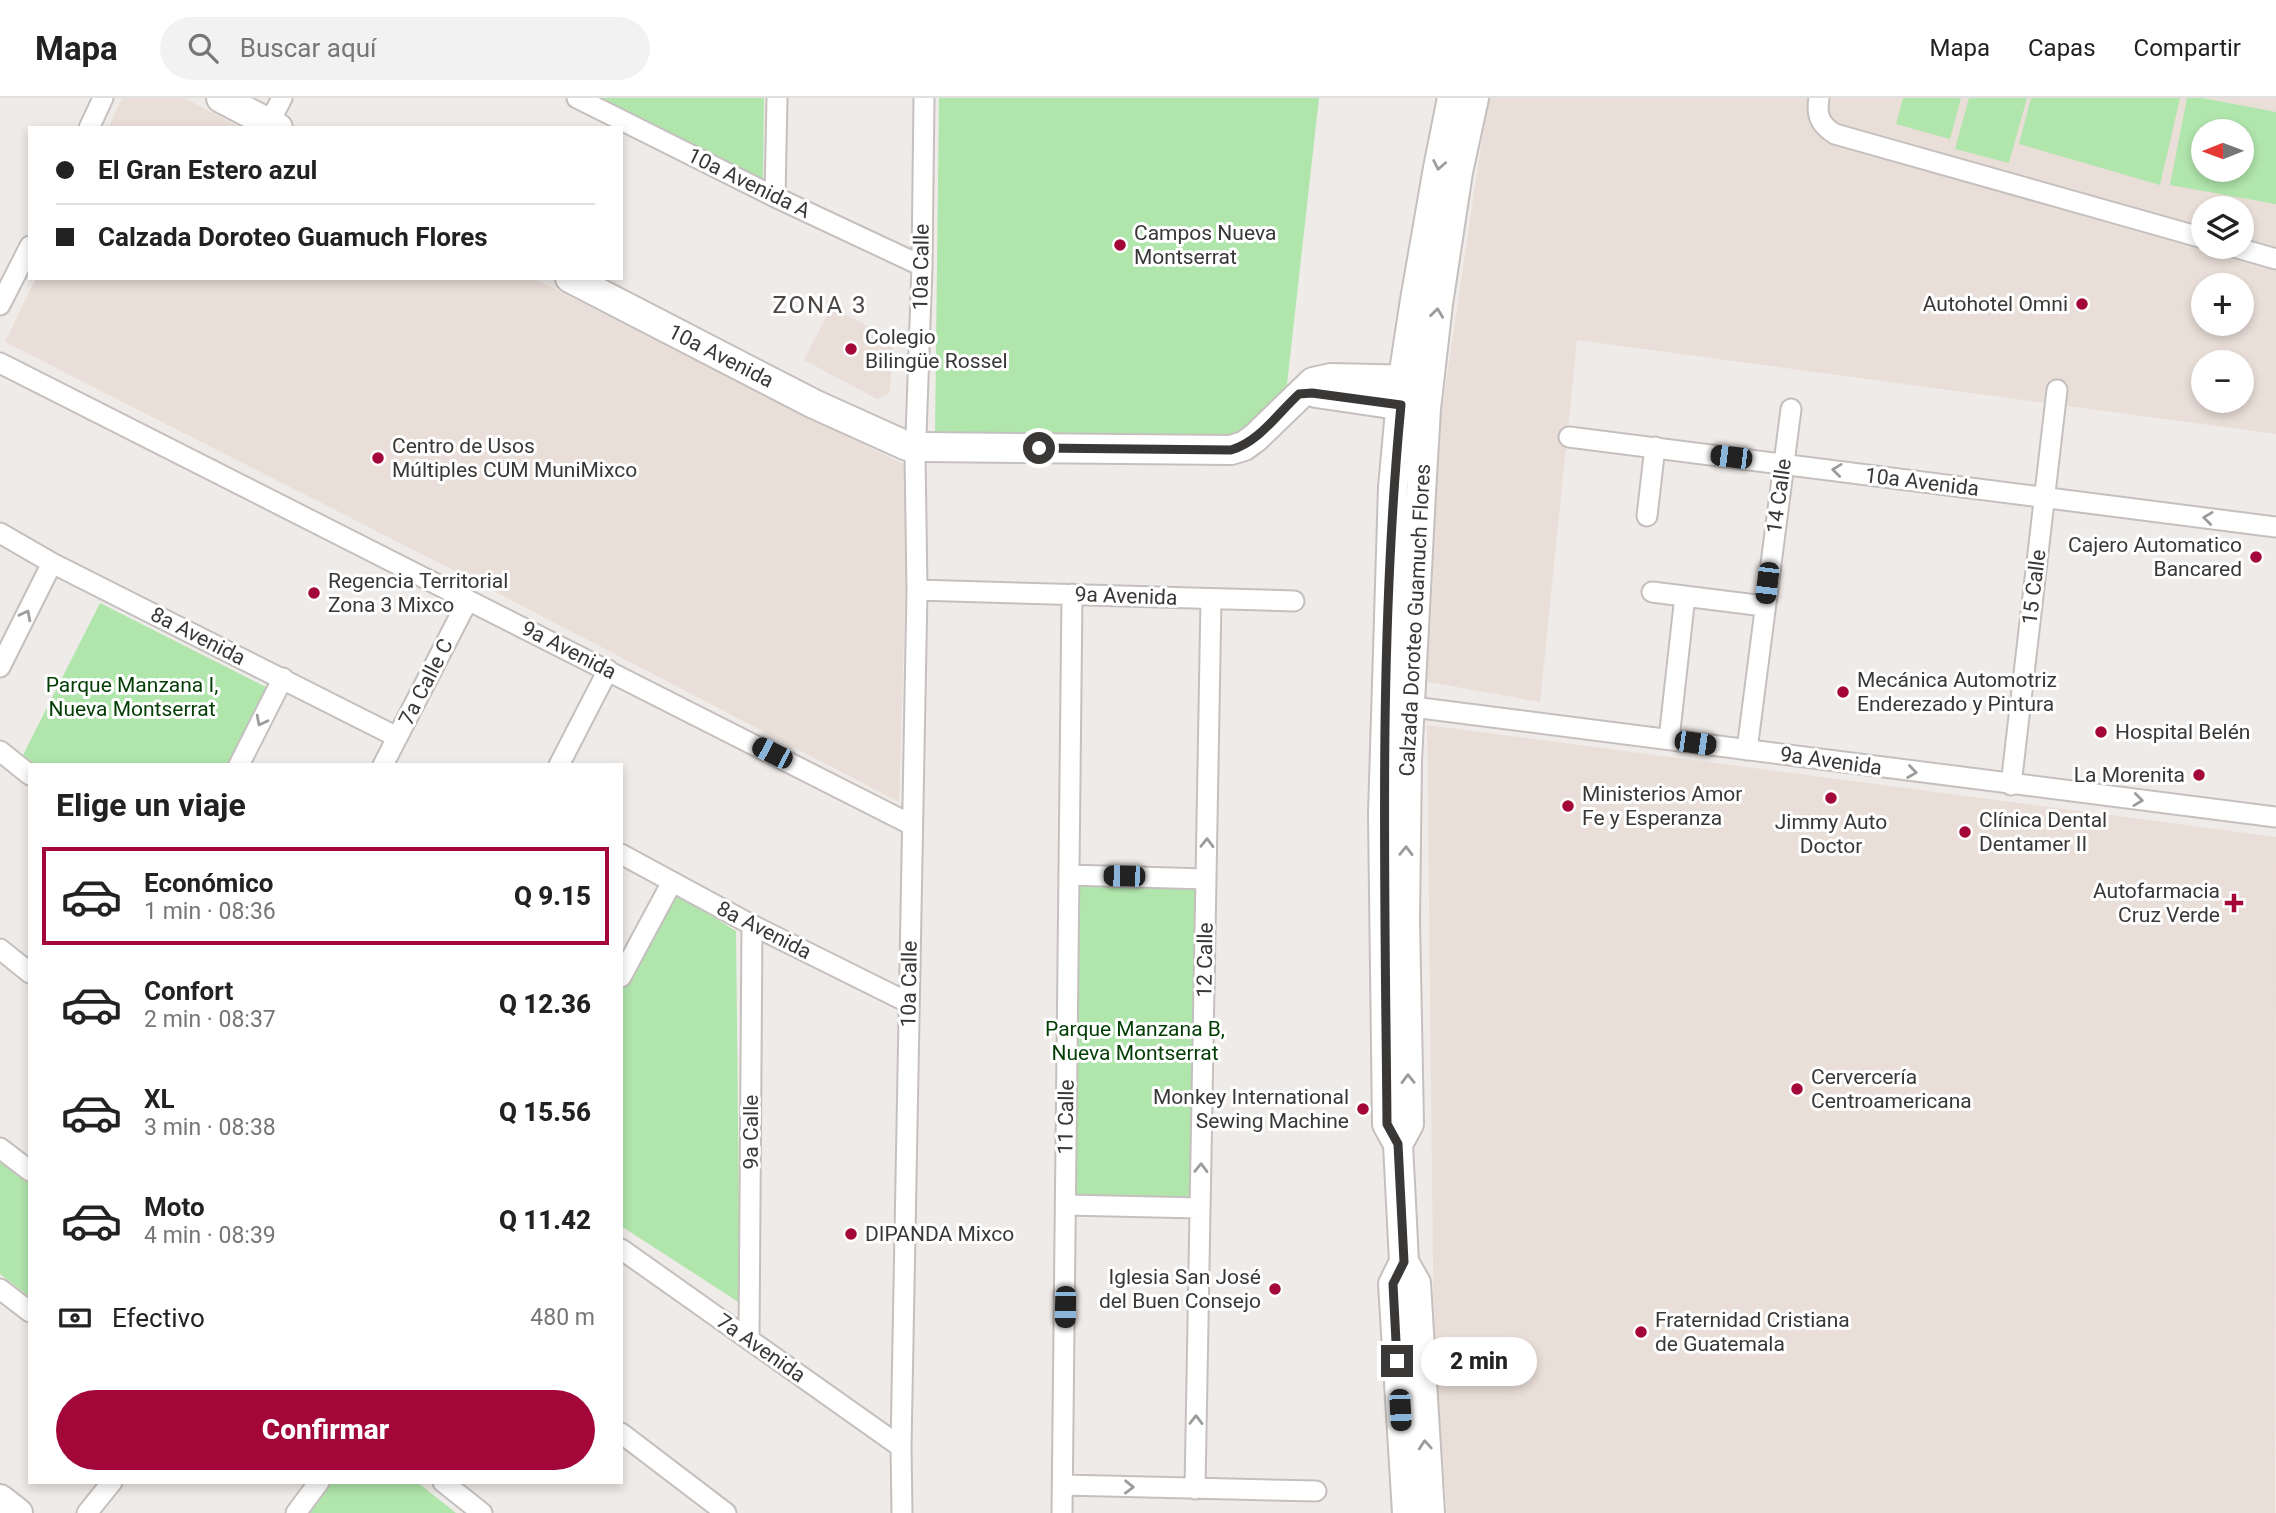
<!DOCTYPE html>
<html lang="es">
<meta charset="utf-8">
<style>
:root{--surface:#fff;--page:#f2f2f2;--text:#222;--muted:#767676;--line:#e0e0e0;--accent:#a30638}
body{margin:0;font-family:Roboto,sans-serif;background:var(--page);color:var(--text);height:100vh;display:flex;flex-direction:column;font-size:26px;white-space:nowrap}
*{box-sizing:border-box;margin:0}
p{font-size:23px;color:var(--muted)}
.icon{flex:none;width:38px;height:38px;fill:none;stroke:currentColor;stroke-width:2;stroke-linecap:round;stroke-linejoin:round}
.map{position:relative;flex:1;overflow:hidden}
.panel{position:absolute;left:28px;top:665px;width:595px;height:721px;display:flex;flex-direction:column;background:var(--surface);border-radius:0px;box-shadow:0 4px 10px #0003}
.panel>*{flex:none}
.top-card{position:absolute;left:28px;top:28px;width:595px;height:154px;border-radius:0px;box-shadow:0 4px 10px #0003;display:grid;align-content:center;height:154px;padding:0 28px;background:var(--surface)}
.needle{width:46px;rotate:269deg}
.controls{position:absolute;left:2191px;top:21px;display:grid;gap:14px}
.controls a{display:grid;place-items:center;width:63px;height:63px;border-radius:50%;background:var(--surface);box-shadow:0 4px 10px #0003;font-size:35px}
.end{position:absolute;width:32px;height:32px;margin:-16px;border:9px solid #393837;background:#fff;box-shadow:0 0 0 4px #fff}
.from{border-radius:50%}
.bubble{position:absolute;height:49px;border-radius:24px;background:var(--surface);box-shadow:0 4px 10px #0003;font-size:23px;font-weight:800;line-height:49px;text-align:center}
.car{position:absolute;width:21px;height:42px;margin:-21px -10px;border-radius:9px;box-shadow:0 0 5px 2px #0007;background:linear-gradient(#222 24%,#8ab4d8 0 40%,#222 0 76%,#8ab4d8 0 86%,#222 0)}
.top-card b{display:flex;align-items:center;gap:24px;height:66px;font-size:26px}
.top-card b+b{border-top:2px solid var(--line)}
.top-card i{width:18px;height:18px;background:var(--text)}
ul{padding:0;list-style:none}
li{display:flex;align-items:center;gap:21px;height:98px;margin:0 14px 10px;padding:0 14px;border:4px solid transparent;border-radius:0px}
li div{flex:1}
li b{display:block;font-size:26px}
li em{font-style:normal;font-weight:800}
li.selected{border-color:var(--accent)}
li>.icon{width:63px;height:63px;stroke-width:1.5}
h2{padding:0 28px;font-size:32px;line-height:84px}
.pay{display:flex;align-items:center;gap:18px;height:77px;padding:0 28px;font-size:26px}
.pay p{margin-inline-start:auto}
.action{display:flex;gap:14px;margin-top:auto;padding:14px 28px}
.action a{flex:1;height:80px;border-radius:42px;background:var(--accent);color:#fff;font-size:28px;font-weight:800;line-height:80px;text-align:center}
header{display:flex;align-items:center;gap:42px;box-sizing:border-box;height:98px;padding:0 35px;background:var(--surface);border-bottom:2px solid var(--line)}
header strong{font-size:33px}
nav{display:flex;gap:38px;margin-inline-start:auto;font-size:24px}
.search{width:490px;height:63px;background:var(--page);display:flex;align-items:center;gap:18px;box-sizing:border-box;padding:0 24px;border-radius:38px;color:var(--muted);font-size:26px}
.map>svg:first-child{display:block}
.built{fill:#eaded8;fill-rule:evenodd}
.green{fill:#b0e5ac;fill-rule:evenodd}
.lines{fill:none;stroke-linecap:round;stroke-linejoin:round}
.street-casing{stroke:#c5c0be;stroke-width:23}
.secondary-casing{stroke:#c5c0be;stroke-width:32}
.street{stroke:#fff;stroke-width:19}
.secondary{stroke:#fff;stroke-width:28}
.oneway{stroke:#9c9c9b}
.route{stroke:#393837;stroke-width:9}
.poi-dot{fill:#a30638;stroke:#fff;stroke-width:2.5}
.labels{text-anchor:middle;stroke-width:6;stroke-linejoin:round;paint-order:stroke}
.street-label{font-size:21px;fill:#393837;stroke:#fff}
.poi-label{font-size:21px;fill:#393837;stroke:#fff;text-anchor:start}
.park-label{font-size:21px;fill:#023d04;stroke:#fff}
.quarter-label{font-size:24px;letter-spacing:2px;fill:#4c4846;stroke:#fff}
</style>
<header>
<strong>Mapa</strong>
<div class="search"><svg class="icon" aria-label="search" viewBox="0 0 24 24"><circle cx="10" cy="10" r="6"/><path d="M15 15l6 6"/></svg>Buscar aquí</div>
<nav><a>Mapa</a><a>Capas</a><a>Compartir</a></nav>
</header>
<div class="map">
<svg width="2276" height="1415" viewBox="0 0 2276 1415">
<rect width="100%" height="100%" fill="#efebe8"/>
<!-- built -->
<path class="built" d="M122,0H184L242,30H108Z
M1488,0H2276V336L1577,242L1540,604L1423,583L1434,366ZM2203,33H2242V72H2203ZM2203,110H2242V149H2203ZM2203,187H2242V226H2203ZM2203,264H2242V303H2203Z
M36,180H533L909,369L899,704L463,477L5,244Z
M831,209L893,241L890,293L886,298L877,301L804,262Z
M1427,627L2276,739L2275,1415H1447L1434,1255Z"/>
<!-- green -->
<path class="green" d="M602,0H764L763,83Z
M939,0H1319L1286,295L1234,338L935,336Z
M1903,0H1961L1950,41L1896,26Z
M1969,0H2027L2009,65L1955,51Z
M2031,0H2180L2160,87L2019,46Z
M2187,0H2202L2276,14V106L2170,87ZM2203,33H2242V72H2203Z
M100,505L270,591L231,667H35L23,657Z
M1074,782L1200,785L1194,1103L1071,1101Z
M670,792L736,833L740,1205L621,1128V888Z
M0,1056L30,1079V1199L0,1176Z
M329,1384H417L456,1415H311L307,1412Z"/>
<g class="lines">
<!-- street casing -->
<g class="street-casing">
<path id="street" d="M577,0L775,99L922,168
M1819,0C1816,17 1820,27 1835,36L2203,140
M269,25L282,0
M89,30L103,0
M775,99L777,0
M2234,149L2276,161
M0,207L30,148
M0,265L912,727
M916,337L922,168L924,0
M1569,339L2276,429
M1647,418L1655,349
M0,435L52,465L397,639
M917,492L1294,503
M1652,494L1764,508
M0,569L52,465
M1397,607L2276,719
M1669,641L1685,498
M1747,652L1791,311
M0,653L30,677
M239,667L283,580
M383,667L468,502
M559,667L608,572
M2011,687L2057,292
M621,756L752,827L909,905
M1069,777L1206,781
M0,851L30,875
M621,879L672,784
M0,1050L30,1073
M1066,1107L1200,1110
M621,1151L901,1349
M0,1191L30,1214
M749,1242L752,827
M621,1335L726,1415
M443,1384L482,1415
M1063,1387L1316,1393
M1195,1391L1211,501
M87,1415L112,1384
M296,1415L319,1384
M902,1415L901,1349L917,492L915,356
M1062,1415L1072,496"/>
</g>
<!-- secondary casing -->
<g class="secondary-casing">
<path id="secondary" d="M221,0L278,30
M570,180L814,306L907,348
M1316,295L1418,310
M925,349L1231,352L1244,348L1255,340L1313,284L1331,280L1419,282
M1398,1046L1409,1026L1405,822L1407,662L1421,395L1426,311L1438,206L1458,74L1474,0
M1404,1164L1393,1186L1407,1415
M0,1401L18,1415
M1430,1415L1416,1185L1404,1164L1398,1046L1387,1026L1383,716L1393,389L1403,280L1415,202L1438,70L1452,0"/>
</g>
<!-- street -->
<use href="#street" class="street"/>
<!-- secondary -->
<use href="#secondary" class="secondary"/>
</g>
<!-- one-way arrows -->
<defs><path id="oneway-chevron" d="M-2-3.5L2.5 0L-2 3.5" fill="none" stroke-width="1.6" stroke-linecap="round" stroke-linejoin="round" transform="scale(1.75)"/></defs>
<g class="oneway">
<use href="#oneway-chevron" transform="translate(1439 67) rotate(101)"/>
<use href="#oneway-chevron" transform="translate(1437 215) rotate(-83)"/>
<use href="#oneway-chevron" transform="translate(1837 372) rotate(-173)"/>
<use href="#oneway-chevron" transform="translate(2208 420) rotate(-173)"/>
<use href="#oneway-chevron" transform="translate(26 517) rotate(-63)"/>
<use href="#oneway-chevron" transform="translate(261 623) rotate(117)"/>
<use href="#oneway-chevron" transform="translate(1912 674) rotate(8)"/>
<use href="#oneway-chevron" transform="translate(2138 702) rotate(7)"/>
<use href="#oneway-chevron" transform="translate(1207 745) rotate(-89)"/>
<use href="#oneway-chevron" transform="translate(1406 753) rotate(-89)"/>
<use href="#oneway-chevron" transform="translate(1408 981) rotate(-91)"/>
<use href="#oneway-chevron" transform="translate(1201 1070) rotate(-89)"/>
<use href="#oneway-chevron" transform="translate(1196 1322) rotate(-89)"/>
<use href="#oneway-chevron" transform="translate(1425 1347) rotate(-94)"/>
<use href="#oneway-chevron" transform="translate(1129 1389) rotate(1)"/>
</g>
<g class="lines">
<!-- route -->
<path class="route" d="M1039,350L1231,352C1259,344 1278,315 1299,296L1312,295L1401,307C1378,546 1385,787 1387,1026L1398,1046L1404,1164L1393,1186L1397,1263"/>
</g>
<!-- markers -->
<g class="poi-dot">
<circle cx="1120" cy="147" r="7"/>
<circle cx="2082" cy="206" r="7"/>
<circle cx="851" cy="251" r="7"/>
<circle cx="378" cy="360" r="7"/>
<circle cx="2256" cy="459" r="7"/>
<circle cx="314" cy="495" r="7"/>
<circle cx="1843" cy="594" r="7"/>
<circle cx="2101" cy="634" r="7"/>
<circle cx="2199" cy="677" r="7"/>
<circle cx="1831" cy="700" r="7"/>
<circle cx="1568" cy="708" r="7"/>
<circle cx="1965" cy="734" r="7"/>
<path d="M2230.5 794.5h7v7h7v7h-7v7h-7v-7h-7v-7h7z"/>
<circle cx="1797" cy="991" r="7"/>
<circle cx="1363" cy="1011" r="7"/>
<circle cx="851" cy="1136" r="7"/>
<circle cx="1275" cy="1191" r="7"/>
<circle cx="1641" cy="1234" r="7"/>
</g>
<g class="labels">
<!-- street labels -->
<g class="street-label">
<text transform="translate(749 85) rotate(26)" y="7">10a Avenida A</text>
<text transform="translate(921 169) rotate(-89)" y="7">10a Calle</text>
<text transform="translate(721 258) rotate(27)" y="7">10a Avenida</text>
<text transform="translate(1922 384) rotate(7)" y="7">10a Avenida</text>
<text transform="translate(1779 398) rotate(-82)" y="7">14 Calle</text>
<text transform="translate(2034 489) rotate(-83)" y="7">15 Calle</text>
<text transform="translate(1126 498) rotate(2)" y="7">9a Avenida</text>
<text transform="translate(1415 522) rotate(-87)" y="7">Calzada Doroteo Guamuch Flores</text>
<text transform="translate(198 538) rotate(27)" y="7">8a Avenida</text>
<text transform="translate(569 552) rotate(27)" y="7">9a Avenida</text>
<text transform="translate(426 584) rotate(-63)" y="7">7a Calle C</text>
<text transform="translate(1831 663) rotate(8)" y="7">9a Avenida</text>
<text transform="translate(764 832) rotate(27)" y="7">8a Avenida</text>
<text transform="translate(1205 862) rotate(-89)" y="7">12 Calle</text>
<text transform="translate(909 886) rotate(-89)" y="7">10a Calle</text>
<text transform="translate(1066 1019) rotate(-89)" y="7">11 Calle</text>
<text transform="translate(751 1034) rotate(-90)" y="7">9a Calle</text>
<text transform="translate(761 1250) rotate(35)" y="7">7a Avenida</text>
</g>
<!-- poi labels -->
<g class="poi-label">
<text x="1134" y="142">Campos Nueva<tspan x="1134" dy="24">Montserrat</tspan></text>
<text x="2068" y="213" text-anchor="end">Autohotel Omni</text>
<text x="865" y="246">Colegio<tspan x="865" dy="24">Bilingüe Rossel</tspan></text>
<text x="392" y="355">Centro de Usos<tspan x="392" dy="24">Múltiples CUM MuniMixco</tspan></text>
<text x="2242" y="454" text-anchor="end">Cajero Automatico<tspan x="2242" dy="24">Bancared</tspan></text>
<text x="328" y="490">Regencia Territorial<tspan x="328" dy="24">Zona 3 Mixco</tspan></text>
<text x="1857" y="589">Mecánica Automotriz<tspan x="1857" dy="24">Enderezado y Pintura</tspan></text>
<text x="2115" y="641">Hospital Belén</text>
<text x="2185" y="684" text-anchor="end">La Morenita</text>
<text x="1582" y="703">Ministerios Amor<tspan x="1582" dy="24">Fe y Esperanza</tspan></text>
<text x="1979" y="729">Clínica Dental<tspan x="1979" dy="24">Dentamer II</tspan></text>
<text x="1831" y="731" text-anchor="middle">Jimmy Auto<tspan x="1831" dy="24">Doctor</tspan></text>
<text x="2220" y="800" text-anchor="end">Autofarmacia<tspan x="2220" dy="24">Cruz Verde</tspan></text>
<text x="1811" y="986">Cervercería<tspan x="1811" dy="24">Centroamericana</tspan></text>
<text x="1349" y="1006" text-anchor="end">Monkey International<tspan x="1349" dy="24">Sewing Machine</tspan></text>
<text x="865" y="1143">DIPANDA Mixco</text>
<text x="1261" y="1186" text-anchor="end">Iglesia San José<tspan x="1261" dy="24">del Buen Consejo</tspan></text>
<text x="1655" y="1229">Fraternidad Cristiana<tspan x="1655" dy="24">de Guatemala</tspan></text>
</g>
<!-- park labels -->
<g class="park-label">
<text x="132" y="594">Parque Manzana I,<tspan x="132" dy="24">Nueva Montserrat</tspan></text>
<text x="1135" y="938">Parque Manzana B,<tspan x="1135" dy="24">Nueva Montserrat</tspan></text>
</g>
<!-- quarter labels -->
<g class="quarter-label">
<text x="820" y="215">ZONA 3</text>
</g>
</g>
</svg>
<div class="controls">
<a><svg class="needle" viewBox="-14 -14 28 28"><path d="M0-13l5 13h-10z" fill="#e53935"/><path d="M0 13l5-13h-10z" fill="#767676"/></svg></a>
<a><svg class="icon" aria-label="layers" viewBox="0 0 24 24"><path d="M12 4l9 5-9 5-9-5zM3 14l9 5 9-5"/></svg></a>
<a>+</a>
<a>−</a>
</div>
<i class="end from" style="left:1039px;top:350px"></i>
<i class="end" style="left:1397px;top:1263px"></i>
<div class="bubble" style="left:1421px;top:1239px;width:116px">2 min</div>
<i class="car" style="left:1731px;top:359px;rotate:277deg"></i>
<i class="car" style="left:1767px;top:485px;rotate:187deg"></i>
<i class="car" style="left:1695px;top:645px;rotate:98deg"></i>
<i class="car" style="left:772px;top:655px;rotate:297deg"></i>
<i class="car" style="left:1124px;top:778px;rotate:271deg"></i>
<i class="car" style="left:1065px;top:1209px;rotate:181deg"></i>
<i class="car" style="left:1400px;top:1312px;rotate:177deg"></i>
<div class="top-card">
<b><i class="from"></i>El Gran Estero azul</b>
<b><i></i>Calzada Doroteo Guamuch Flores</b>
</div>
<section class="panel">
<h2>Elige un viaje</h2>
<ul>
<li class="selected"><svg class="icon" aria-label="car" viewBox="0 0 24 24"><path d="M5 17H2v-5l4-1 3-4h7l3 4 3 1v5h-3M9 17h6M6 11h13"/><circle cx="7" cy="17" r="2"/><circle cx="17" cy="17" r="2"/></svg><div><b>Económico</b><p>1 min · 08:36</p></div><em>Q 9.15</em></li>
<li><svg class="icon" aria-label="car" viewBox="0 0 24 24"><path d="M5 17H2v-5l4-1 3-4h7l3 4 3 1v5h-3M9 17h6M6 11h13"/><circle cx="7" cy="17" r="2"/><circle cx="17" cy="17" r="2"/></svg><div><b>Confort</b><p>2 min · 08:37</p></div><em>Q 12.36</em></li>
<li><svg class="icon" aria-label="car" viewBox="0 0 24 24"><path d="M5 17H2v-5l4-1 3-4h7l3 4 3 1v5h-3M9 17h6M6 11h13"/><circle cx="7" cy="17" r="2"/><circle cx="17" cy="17" r="2"/></svg><div><b>XL</b><p>3 min · 08:38</p></div><em>Q 15.56</em></li>
<li><svg class="icon" aria-label="car" viewBox="0 0 24 24"><path d="M5 17H2v-5l4-1 3-4h7l3 4 3 1v5h-3M9 17h6M6 11h13"/><circle cx="7" cy="17" r="2"/><circle cx="17" cy="17" r="2"/></svg><div><b>Moto</b><p>4 min · 08:39</p></div><em>Q 11.42</em></li>
</ul>
<div class="pay"><svg class="icon" aria-label="cash" viewBox="0 0 24 24"><path d="M3 7h18v10H3z"/><circle cx="12" cy="12" r="2"/></svg>Efectivo<p>480 m</p></div>
<div class="action"><a>Confirmar</a></div>
</section>
</div>
